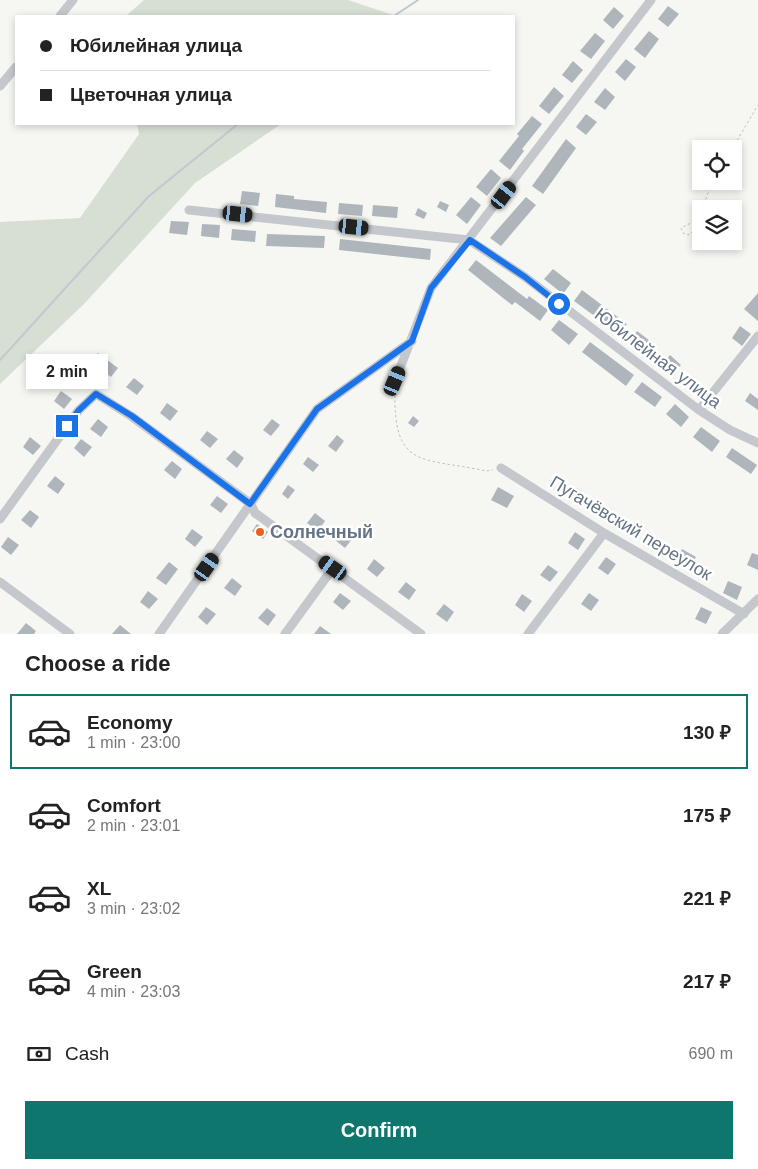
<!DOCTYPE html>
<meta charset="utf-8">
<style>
:root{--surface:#fff;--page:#f6f6f6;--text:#222;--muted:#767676;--line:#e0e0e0;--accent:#0f766e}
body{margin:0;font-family:Arial,sans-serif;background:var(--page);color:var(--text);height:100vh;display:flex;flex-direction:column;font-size:19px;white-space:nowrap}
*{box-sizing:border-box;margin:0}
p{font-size:16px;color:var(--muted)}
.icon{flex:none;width:28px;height:28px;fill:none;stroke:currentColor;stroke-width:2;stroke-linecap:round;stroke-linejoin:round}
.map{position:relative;height:634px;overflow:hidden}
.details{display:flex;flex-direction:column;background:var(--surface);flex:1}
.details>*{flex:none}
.top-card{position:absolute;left:15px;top:15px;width:500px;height:110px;border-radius:0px;box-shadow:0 2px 8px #0003;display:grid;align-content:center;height:110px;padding:0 25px;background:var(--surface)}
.controls{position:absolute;left:692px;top:140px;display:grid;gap:10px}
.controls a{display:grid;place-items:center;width:50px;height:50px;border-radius:0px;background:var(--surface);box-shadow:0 2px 8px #0003;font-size:25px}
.end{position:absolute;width:22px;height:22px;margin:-11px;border:6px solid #1a73e8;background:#fff;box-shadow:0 0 0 2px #fff}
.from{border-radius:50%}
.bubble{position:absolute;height:35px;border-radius:0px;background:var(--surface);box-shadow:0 2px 8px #0003;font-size:16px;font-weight:700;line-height:35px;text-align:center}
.car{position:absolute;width:15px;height:30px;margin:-15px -8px;border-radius:6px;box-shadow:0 0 4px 1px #0007;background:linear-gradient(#222 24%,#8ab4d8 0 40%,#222 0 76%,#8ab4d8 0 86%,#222 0)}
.top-card b{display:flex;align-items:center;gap:18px;height:48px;font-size:19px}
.top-card b+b{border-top:1px solid var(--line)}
.top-card i{width:12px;height:12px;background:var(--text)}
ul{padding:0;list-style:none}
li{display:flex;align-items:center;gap:15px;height:75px;margin:0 10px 8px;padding:0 15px;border:2px solid transparent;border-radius:0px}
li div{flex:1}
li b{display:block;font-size:19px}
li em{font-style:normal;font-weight:700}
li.current{border-color:var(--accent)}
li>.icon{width:45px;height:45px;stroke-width:1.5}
h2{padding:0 25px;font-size:22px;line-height:60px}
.pay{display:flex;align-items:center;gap:12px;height:55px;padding:0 25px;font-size:19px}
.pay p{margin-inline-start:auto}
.button{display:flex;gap:10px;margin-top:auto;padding:10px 25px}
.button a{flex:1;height:58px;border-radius:0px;background:var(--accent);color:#fff;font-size:20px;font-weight:700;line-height:58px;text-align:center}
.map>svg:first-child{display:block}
.green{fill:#d7ded4}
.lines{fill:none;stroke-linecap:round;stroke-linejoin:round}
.stream{stroke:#bfc9cf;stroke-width:2}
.building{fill:#aeb5bb}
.path{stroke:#bdc0c2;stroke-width:1;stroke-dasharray:2.5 2.5;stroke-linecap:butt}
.minor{stroke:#c4c7cb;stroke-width:9}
.route{stroke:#1a73e8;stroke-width:6}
.poi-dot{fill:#eb5f1e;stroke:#fff;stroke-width:2}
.labels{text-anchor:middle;stroke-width:5;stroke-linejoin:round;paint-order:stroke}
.street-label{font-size:18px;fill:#647485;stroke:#fff}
.poi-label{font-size:18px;font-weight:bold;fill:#647485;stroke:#fff;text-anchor:start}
</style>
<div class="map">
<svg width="758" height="634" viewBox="0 0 758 634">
<rect width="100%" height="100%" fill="#f6f7f3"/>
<!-- green -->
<path class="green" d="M144,0H348L396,16H126Z
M137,124H281L195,183L84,304L0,384V222L80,218L139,134Z"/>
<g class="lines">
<!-- stream -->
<path class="stream" d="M394,16L418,0
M0,360L149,196L238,124"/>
</g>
<!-- building -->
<path class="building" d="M668,6L679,14L668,27L658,19Z
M614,7L624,16L613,29L603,20Z
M649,31L659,39L645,58L634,49Z
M595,33L605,41L591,59L580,51Z
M626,59L636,67L625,81L615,72Z
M573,61L583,70L572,83L562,75Z
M554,87L564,96L549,114L539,106Z
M605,88L615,97L605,110L594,102Z
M586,114L597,122L586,135L576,127Z
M532,116L542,124L522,149L524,151L510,170L499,161L519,136L517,134Z
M566,139L576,148L543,194L532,186Z
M491,169L501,178L487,196L476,187Z
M242,191L260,193L258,206L240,204Z
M276,194L294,196V199L327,202L326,213L275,207Z
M471,197L481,205L467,224L456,215Z
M526,197L536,205L501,246L490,238Z
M440,201L449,205L446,212L437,207Z
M339,203L363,205L362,216L338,214Z
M373,205L398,207L397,218L372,216Z
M418,208L427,213L424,219L415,215Z
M171,221L189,222L187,235L169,233Z
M202,224L220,225L219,238L201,236Z
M232,229L256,231L255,242L231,240Z
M267,234L325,236L324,248L266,246Z
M340,239L431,249L430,260L339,250Z
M476,260L527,299L529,296L548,310L540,321L515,302L512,305L468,270Z
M553,269L571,283L563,294L544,279Z
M582,290L627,324L619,334L574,301Z
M758,293V321L744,309Z
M559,320L578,334L569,345L551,330Z
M740,326L751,334L742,346L732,338Z
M637,331L654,344L646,354L629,342Z
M590,342L634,375L626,386L582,352Z
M98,353L118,368L111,377L91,362Z
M670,355L681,365L673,374L662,365Z
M134,378L144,386L137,395L126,387Z
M642,382L662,397L655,407L634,392Z
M61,391L72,399L64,409L54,401Z
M750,393L758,399V410L745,401Z
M167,403L178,411L170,421L160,413Z
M675,404L689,417L681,427L666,414Z
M413,416L419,421L414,427L408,423Z
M98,419L108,427L101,437L90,429Z
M272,419L280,425L271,436L263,430Z
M701,427L720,441L712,452L693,437Z
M207,431L218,439L210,448L200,440Z
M337,435L344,441L336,452L328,446Z
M30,437L41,446L33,455L23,447Z
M81,439L92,447L84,457L74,448Z
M732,448L757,465L751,474L726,457Z
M234,450L244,458L237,468L226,459Z
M308,457L319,465L313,472L303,464Z
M172,461L182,469L175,479L164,470Z
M55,476L65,484L58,494L47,486Z
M288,485L295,490L288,499L282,494Z
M498,487L514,496L507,508L491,500Z
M577,488L587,496L580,506L569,497Z
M217,496L228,504L221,513L210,505Z
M30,510L39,517L31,528L21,520Z
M315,513L325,521L318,531L307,523Z
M257,524L268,532L263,539L252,531Z
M192,529L203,537L195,547L185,539Z
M342,530L353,538L345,548L335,540Z
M575,532L585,539L578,550L568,543Z
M8,537L19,545L11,555L1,547Z
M682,549L696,557L689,569L676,561Z
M752,553L758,555V570L747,565Z
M606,557L616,564L608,575L598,568Z
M374,559L385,568L377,577L367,569Z
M169,562L178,569L166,585L156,578Z
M548,565L558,572L550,582L540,575Z
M232,578L242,586L235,596L224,588Z
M728,581L742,587L737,600L723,593Z
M406,582L416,590L409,600L398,592Z
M148,591L158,599L149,609L140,602Z
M340,593L351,601L343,610L333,602Z
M589,593L599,600L591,611L581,604Z
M522,594L532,601L524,612L515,605Z
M444,604L454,612L447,622L436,614Z
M206,607L216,614L207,625L198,617Z
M701,607L712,612L706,624L695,619Z
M267,608L276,615L268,626L258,618Z
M26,623L36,631L34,634H17Z
M120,625L131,634H112Z
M320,626L331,634H314Z"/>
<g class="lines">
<!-- path -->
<path class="path" d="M732,149L758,105
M703,209L707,195L715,181
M699,219L681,228L683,233L688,235C696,231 698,221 701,213
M395,390C393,470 422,457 486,471L493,470"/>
<!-- minor -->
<path class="minor" d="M60,16L73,0
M0,86L16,67
M189,210L469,240L525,277L699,410L730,430L758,443
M395,381L431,288L651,0
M699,410L758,336
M501,468L604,533L744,614
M0,519L78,411L96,394L131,416L251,504L255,513L421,634
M0,582L70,634
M159,634L317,409L412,341
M285,634L333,568
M528,634L604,533
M722,634L758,599"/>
</g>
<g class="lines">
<!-- route -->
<path class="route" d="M67,426L78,411L96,394L132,416L250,504L317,409L412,341L431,288L470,240L525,277L559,304"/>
</g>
<!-- markers -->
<circle class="poi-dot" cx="260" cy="532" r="5"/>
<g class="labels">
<!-- street labels -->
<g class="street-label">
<text transform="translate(658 358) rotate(37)" y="6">Юбилейная улица</text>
<text transform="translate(631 528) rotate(31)" y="6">Пугачёвский переулок</text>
</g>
<!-- poi labels -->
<g class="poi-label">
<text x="270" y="538">Солнечный</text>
</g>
</g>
</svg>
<div class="controls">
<a><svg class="icon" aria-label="locate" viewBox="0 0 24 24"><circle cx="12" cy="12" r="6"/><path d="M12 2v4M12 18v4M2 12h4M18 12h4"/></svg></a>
<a><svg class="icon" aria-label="layers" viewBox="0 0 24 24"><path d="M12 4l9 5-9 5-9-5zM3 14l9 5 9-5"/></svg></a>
</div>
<i class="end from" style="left:559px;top:304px"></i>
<i class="end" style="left:67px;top:426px"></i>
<div class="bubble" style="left:26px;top:354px;width:82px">2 min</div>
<i class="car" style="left:504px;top:195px;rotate:37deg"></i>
<i class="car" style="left:238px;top:214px;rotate:96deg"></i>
<i class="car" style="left:354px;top:227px;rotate:96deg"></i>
<i class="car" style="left:395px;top:381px;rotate:23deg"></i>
<i class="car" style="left:207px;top:567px;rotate:35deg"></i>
<i class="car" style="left:333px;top:568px;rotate:305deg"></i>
<div class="top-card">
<b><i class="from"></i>Юбилейная улица</b>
<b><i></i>Цветочная улица</b>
</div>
</div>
<section class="details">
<h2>Choose a ride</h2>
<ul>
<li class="current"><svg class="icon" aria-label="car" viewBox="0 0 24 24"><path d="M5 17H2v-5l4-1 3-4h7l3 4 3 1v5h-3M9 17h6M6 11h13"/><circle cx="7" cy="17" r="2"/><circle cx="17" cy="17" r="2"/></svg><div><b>Economy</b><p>1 min · 23:00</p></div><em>130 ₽</em></li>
<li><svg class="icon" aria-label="car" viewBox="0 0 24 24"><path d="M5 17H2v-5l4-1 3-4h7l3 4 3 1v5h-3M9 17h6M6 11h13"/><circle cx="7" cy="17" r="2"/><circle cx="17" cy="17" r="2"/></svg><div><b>Comfort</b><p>2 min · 23:01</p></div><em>175 ₽</em></li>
<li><svg class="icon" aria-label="car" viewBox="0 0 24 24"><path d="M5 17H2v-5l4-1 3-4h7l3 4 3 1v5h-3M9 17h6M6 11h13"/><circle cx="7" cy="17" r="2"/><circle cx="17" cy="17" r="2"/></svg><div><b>XL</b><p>3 min · 23:02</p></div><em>221 ₽</em></li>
<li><svg class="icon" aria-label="car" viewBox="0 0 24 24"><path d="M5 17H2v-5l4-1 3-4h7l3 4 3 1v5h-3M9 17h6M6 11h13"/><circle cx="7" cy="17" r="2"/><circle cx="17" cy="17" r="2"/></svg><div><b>Green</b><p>4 min · 23:03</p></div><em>217 ₽</em></li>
</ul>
<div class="pay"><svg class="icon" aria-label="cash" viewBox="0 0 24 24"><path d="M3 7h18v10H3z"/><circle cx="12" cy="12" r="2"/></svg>Cash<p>690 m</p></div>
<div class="button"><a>Confirm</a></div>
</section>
